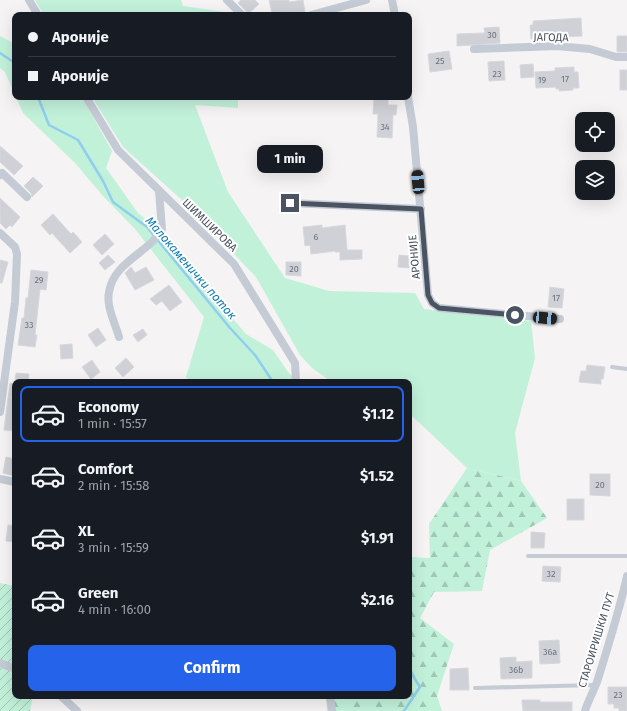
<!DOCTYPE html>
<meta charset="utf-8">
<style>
:root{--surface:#171b24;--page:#242831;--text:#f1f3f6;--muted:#9ea1a6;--line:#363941;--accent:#2563eb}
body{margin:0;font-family:"Fira Sans",sans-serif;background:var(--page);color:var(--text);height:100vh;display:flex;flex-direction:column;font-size:15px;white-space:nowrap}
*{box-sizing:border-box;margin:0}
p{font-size:13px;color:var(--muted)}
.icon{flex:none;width:22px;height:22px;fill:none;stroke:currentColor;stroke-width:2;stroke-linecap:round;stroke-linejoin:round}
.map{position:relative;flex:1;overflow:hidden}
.sheet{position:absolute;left:12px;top:379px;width:400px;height:320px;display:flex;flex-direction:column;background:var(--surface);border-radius:8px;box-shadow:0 4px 16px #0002}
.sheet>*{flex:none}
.top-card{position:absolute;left:12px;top:12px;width:400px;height:88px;border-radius:8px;box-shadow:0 4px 16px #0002;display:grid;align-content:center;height:88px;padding:0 16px;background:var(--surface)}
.tools{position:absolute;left:575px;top:112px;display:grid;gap:8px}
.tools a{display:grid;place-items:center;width:40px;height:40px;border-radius:8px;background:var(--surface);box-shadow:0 4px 16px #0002;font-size:20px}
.end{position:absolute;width:18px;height:18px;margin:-9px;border:5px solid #4a5361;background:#fff;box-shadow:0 0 0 2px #fff}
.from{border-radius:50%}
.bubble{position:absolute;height:28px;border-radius:8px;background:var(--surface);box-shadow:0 4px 16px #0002;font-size:13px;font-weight:700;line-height:28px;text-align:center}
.car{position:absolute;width:12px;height:24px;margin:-12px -6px;border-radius:5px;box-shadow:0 0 3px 1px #0007;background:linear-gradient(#222 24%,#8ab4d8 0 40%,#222 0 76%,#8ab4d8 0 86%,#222 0)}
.top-card b{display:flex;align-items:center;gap:14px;height:38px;font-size:15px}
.top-card b+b{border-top:1px solid var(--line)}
.top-card i{width:10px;height:10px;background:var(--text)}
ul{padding:7px 0 0;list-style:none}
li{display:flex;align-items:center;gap:12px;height:56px;margin:0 8px 6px;padding:0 8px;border:2px solid transparent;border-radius:8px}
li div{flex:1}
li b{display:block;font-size:15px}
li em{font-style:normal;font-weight:700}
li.selected{border-color:var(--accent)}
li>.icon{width:36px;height:36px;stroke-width:1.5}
.primary-button{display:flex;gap:8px;margin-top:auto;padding:8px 16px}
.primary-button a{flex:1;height:46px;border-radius:8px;background:var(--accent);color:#fff;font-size:16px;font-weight:700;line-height:46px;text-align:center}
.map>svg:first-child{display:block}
.green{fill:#c2f1da}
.forest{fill:url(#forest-firs)}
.garden{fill:url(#garden-furrows)}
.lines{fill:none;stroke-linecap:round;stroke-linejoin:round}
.stream{stroke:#8fcfee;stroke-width:2.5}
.building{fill:#cfd1d7;stroke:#d7d8de}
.lane{stroke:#c4cbd4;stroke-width:4}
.street{stroke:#c4cbd4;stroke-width:8}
.route{stroke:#4a5361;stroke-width:5}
.labels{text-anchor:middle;stroke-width:4;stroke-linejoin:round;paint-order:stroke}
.number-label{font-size:9px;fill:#6b727e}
.street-label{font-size:11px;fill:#4a5361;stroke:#fff}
.water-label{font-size:12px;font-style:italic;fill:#0b7bb2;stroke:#fff}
</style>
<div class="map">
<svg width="627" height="711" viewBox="0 0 627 711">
<defs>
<pattern id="forest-firs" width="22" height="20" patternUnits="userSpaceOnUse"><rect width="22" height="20" fill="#c2f1da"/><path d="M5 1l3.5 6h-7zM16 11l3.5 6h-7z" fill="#a0c6b4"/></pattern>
<pattern id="garden-furrows" width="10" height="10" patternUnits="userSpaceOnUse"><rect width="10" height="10" fill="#c2f1da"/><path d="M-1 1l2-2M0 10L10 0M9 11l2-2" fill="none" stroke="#a0c6b4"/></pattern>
</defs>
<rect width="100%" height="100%" fill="#f5f3f3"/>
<!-- green -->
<path class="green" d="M35,0H181L183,6L232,13V15H44Z
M0,36L15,44V95L5,72L0,68Z
M16,97H82L112,151L106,168L138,213L167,237L209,291L246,334L273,350L288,372L298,382H190L186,377L204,317L135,229L103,196L75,163L23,113Z
M92,97H238V108L195,105L228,192L285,278L329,291L415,293L424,309L531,321L535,358L515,433L521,481L467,468L409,413V382H332L312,368L300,355L256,277L183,201L123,147Z"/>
<!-- forest -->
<path class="forest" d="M467,468L521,481L547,518L490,550L482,591L434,592L420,618L454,644L437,696L442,711H327L326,696H409V555L411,557L430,558L429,524Z"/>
<!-- garden -->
<path class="garden" d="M0,583L15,586V696H33L30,711H0Z"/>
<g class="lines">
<!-- stream -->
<path class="stream" d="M0,53L15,63
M38,97L49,125L78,140L103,181L113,202L147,227L230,328L255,355L273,382
M404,711L420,687L409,670"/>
</g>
<!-- building -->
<path class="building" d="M241,0H255L259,4L247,15L246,11L238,3Z
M269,0H289V2L303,0L305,12L292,14V12L277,15L276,13H272Z
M581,18L582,36L546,38V41H534V39H531L530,25H533V21Z
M499,27L500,43L457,46V34L485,33L484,28Z
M617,36H627V52H617Z
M449,51L452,69L430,72L428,54Z
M504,61L505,80L489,81L488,62Z
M533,64L534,77L521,78L520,65Z
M574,67V72H578L579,88H573V90L559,91V89H556V87L536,88L535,72L555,71V68Z
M620,70H627V90H620Z
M374,97H388V105H397L396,115H393L392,138L377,137L378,114H373Z
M0,146L23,166L14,175L0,162Z
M33,177L43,186L32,197L31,193L24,186Z
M0,198L20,217L12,227L10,225L6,229L0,223Z
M53,214L71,234L73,232L82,242L70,253L52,233L50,235L41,225Z
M322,225V228L345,225L347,250H362V259L340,260V252H335V251L311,254L310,245L305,246L303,227Z
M105,234L114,244L102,255L93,245Z
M108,255L115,262L105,270L99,263Z
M399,255L409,256V268L398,267Z
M0,260L8,262L2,283H0Z
M286,262H301V276L286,275Z
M131,267L135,273L146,267L154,280L135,290L125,273Z
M31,270L48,272L46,290L40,289L35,335H37L35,347L18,345L22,318H24L26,298H28Z
M169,285L182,302L170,311L162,301L156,305L150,299Z
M550,287L564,289L562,308L548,307Z
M98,328L106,340L96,347L88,335Z
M143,329L147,335L138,342L133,335Z
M72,344L73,358L61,359L60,345Z
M126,358L134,367L123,377L115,368Z
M92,360L100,372L91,379L82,367Z
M587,365L605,367L603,379H601V384L579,382L581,371H586Z
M16,373L29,374L28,382H15Z
M10,383L15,384V431L4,430Z
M6,457L15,459V476L3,473Z
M590,474H610V496L590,495Z
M567,499H584V520H567Z
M8,525L15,526V542L6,541Z
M531,532L545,533L544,548H531Z
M543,566L561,567L560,582L542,581Z
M559,640L560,663L540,664L539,641Z
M516,657V662L532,661V678L501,679L500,658Z
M468,668L469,690H450V669Z
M608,687H627V711H619V708H614V704H608Z
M522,700H540V702H572V711H523Z"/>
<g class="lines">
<!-- lane -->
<path class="lane" d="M612,367L627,369
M528,556H627
M475,688L595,685"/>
<!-- street -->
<path class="street" d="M29,0L38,15
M227,0L242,15
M392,0L395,15
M311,15L366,0
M474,49L557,46L590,49L616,57H627
M86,97L118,150L234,264L295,363L296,382
M408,97L413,127L428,295L432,303L439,308L560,319
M0,175L2,173L27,197
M290,203L421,209
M0,233L15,247L17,254L15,302L0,412
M119,337C115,323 106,306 109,292C113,267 137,257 153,241C156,238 159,233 162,229L159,191
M0,479L15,482
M0,663L15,669
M61,696L77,711
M330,696L332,711
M585,711C588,701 593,692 597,682C608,647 619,612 627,576"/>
</g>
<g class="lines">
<!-- route -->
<path class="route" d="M290,203L421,209L428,295L432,303L439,308L515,315"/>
</g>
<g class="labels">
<!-- number labels -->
<g class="number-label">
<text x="492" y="38">30</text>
<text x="440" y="64">25</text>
<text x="497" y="77">23</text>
<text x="565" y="82">17</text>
<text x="542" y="83">19</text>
<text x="385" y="130">34</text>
<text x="316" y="240">6</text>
<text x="294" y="272">20</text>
<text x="39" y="283">29</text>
<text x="556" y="301">17</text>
<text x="29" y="328">33</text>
<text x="600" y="488">20</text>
<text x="551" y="577">32</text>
<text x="550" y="655">36a</text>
<text x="516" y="673">36b</text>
<text x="618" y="698">23</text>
</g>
<!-- street labels -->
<g class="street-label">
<text transform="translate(551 37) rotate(1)" y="4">ЈАГОДА</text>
<text transform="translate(210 225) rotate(44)" y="4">ШИМШИРОВА</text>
<text transform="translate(414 257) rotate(-95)" y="4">АРОНИЈЕ</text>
<text transform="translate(596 640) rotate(-73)" y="4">СТАРОИРИШКИ ПУТ</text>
</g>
<!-- water labels -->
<g class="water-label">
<text transform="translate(191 268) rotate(49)" y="4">Малокаменички поток</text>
</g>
</g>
</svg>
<div class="tools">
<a><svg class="icon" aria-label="locate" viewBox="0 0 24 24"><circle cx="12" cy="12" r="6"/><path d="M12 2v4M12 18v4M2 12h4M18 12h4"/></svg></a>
<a><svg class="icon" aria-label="layers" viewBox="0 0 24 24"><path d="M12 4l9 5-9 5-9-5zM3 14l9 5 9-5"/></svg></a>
</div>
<i class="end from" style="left:515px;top:315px"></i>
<i class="end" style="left:290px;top:203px"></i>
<div class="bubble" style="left:257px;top:145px;width:66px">1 min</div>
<i class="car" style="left:418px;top:182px;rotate:355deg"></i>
<i class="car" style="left:545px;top:318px;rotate:95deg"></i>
<div class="top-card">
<b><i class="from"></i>Ароније</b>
<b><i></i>Ароније</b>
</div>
<section class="sheet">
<ul>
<li class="selected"><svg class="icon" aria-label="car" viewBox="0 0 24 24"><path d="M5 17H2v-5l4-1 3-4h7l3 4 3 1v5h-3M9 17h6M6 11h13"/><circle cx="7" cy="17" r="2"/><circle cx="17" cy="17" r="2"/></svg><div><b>Economy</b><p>1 min · 15:57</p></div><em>$1.12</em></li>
<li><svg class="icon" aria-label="car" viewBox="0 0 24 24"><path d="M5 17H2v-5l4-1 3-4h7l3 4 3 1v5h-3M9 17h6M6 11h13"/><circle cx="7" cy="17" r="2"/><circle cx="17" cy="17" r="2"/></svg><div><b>Comfort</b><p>2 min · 15:58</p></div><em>$1.52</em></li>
<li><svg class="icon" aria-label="car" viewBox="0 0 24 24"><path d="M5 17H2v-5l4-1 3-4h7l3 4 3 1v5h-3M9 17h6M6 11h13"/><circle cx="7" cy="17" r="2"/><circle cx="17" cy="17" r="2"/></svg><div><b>XL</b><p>3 min · 15:59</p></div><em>$1.91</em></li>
<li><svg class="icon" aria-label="car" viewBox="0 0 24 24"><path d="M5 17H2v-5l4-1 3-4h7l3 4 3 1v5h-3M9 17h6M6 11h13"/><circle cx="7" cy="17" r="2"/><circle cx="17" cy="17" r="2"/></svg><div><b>Green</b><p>4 min · 16:00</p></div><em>$2.16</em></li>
</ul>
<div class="primary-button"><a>Confirm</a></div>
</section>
</div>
